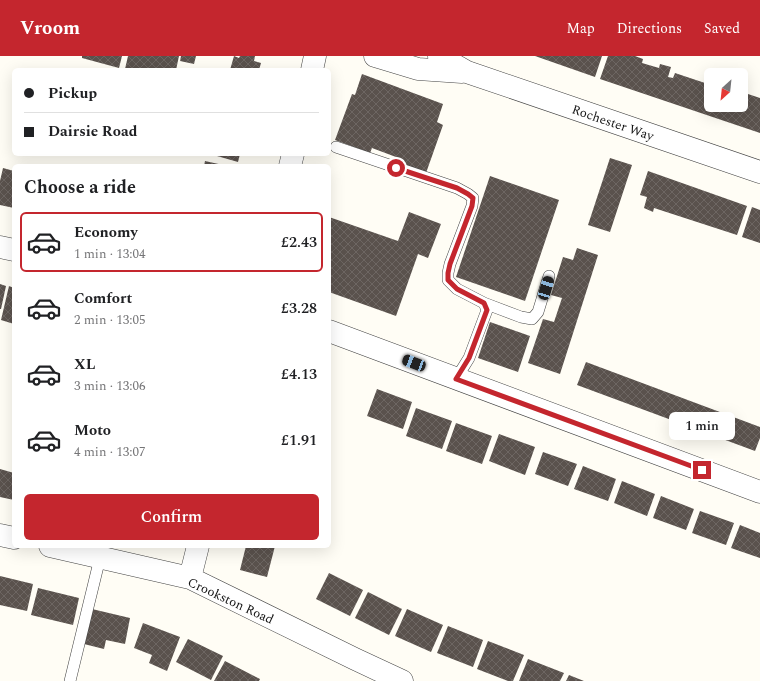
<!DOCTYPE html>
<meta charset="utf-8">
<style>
:root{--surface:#fff;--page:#f6f6f6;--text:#202124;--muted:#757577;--line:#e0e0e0;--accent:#c4262e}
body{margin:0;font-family:Spectral,serif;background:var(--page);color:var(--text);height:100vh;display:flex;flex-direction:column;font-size:15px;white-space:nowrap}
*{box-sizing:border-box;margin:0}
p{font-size:13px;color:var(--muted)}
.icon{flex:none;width:22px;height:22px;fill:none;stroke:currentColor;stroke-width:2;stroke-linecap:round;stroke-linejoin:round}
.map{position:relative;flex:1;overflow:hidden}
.side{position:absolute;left:12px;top:108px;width:319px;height:384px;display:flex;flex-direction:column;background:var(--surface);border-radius:6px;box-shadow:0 4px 16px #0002}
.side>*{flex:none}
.banner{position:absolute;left:12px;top:12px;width:319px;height:88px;border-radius:6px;box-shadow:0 4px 16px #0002;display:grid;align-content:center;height:88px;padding:0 12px;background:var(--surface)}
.needle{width:26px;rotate:207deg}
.fabs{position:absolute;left:704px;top:12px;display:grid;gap:8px}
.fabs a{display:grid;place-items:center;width:44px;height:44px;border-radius:6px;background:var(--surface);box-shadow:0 4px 16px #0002;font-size:20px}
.end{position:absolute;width:18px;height:18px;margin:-9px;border:5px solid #c4262e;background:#fff;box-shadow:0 0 0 2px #fff}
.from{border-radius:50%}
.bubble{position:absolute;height:28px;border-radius:6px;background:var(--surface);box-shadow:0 4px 16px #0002;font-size:13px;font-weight:600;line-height:28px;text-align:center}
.car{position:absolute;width:12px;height:24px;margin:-12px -6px;border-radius:5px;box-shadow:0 0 3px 1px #0007;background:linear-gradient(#222 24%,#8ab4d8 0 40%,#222 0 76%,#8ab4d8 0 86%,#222 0)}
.banner b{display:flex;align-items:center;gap:14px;height:38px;font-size:15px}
.banner b+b{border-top:1px solid var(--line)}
.banner i{width:10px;height:10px;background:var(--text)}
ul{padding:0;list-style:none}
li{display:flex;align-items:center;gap:12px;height:60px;margin:0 8px 6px;padding:0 4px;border:2px solid transparent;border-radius:6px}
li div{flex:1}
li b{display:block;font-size:15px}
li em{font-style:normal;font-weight:600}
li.active{border-color:var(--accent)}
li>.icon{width:36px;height:36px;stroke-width:1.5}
h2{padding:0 12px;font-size:18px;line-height:48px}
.primary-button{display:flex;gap:8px;margin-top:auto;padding:8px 12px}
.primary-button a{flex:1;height:46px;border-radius:6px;background:var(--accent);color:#fff;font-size:16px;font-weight:600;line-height:46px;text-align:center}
header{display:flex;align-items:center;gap:24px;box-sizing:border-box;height:56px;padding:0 20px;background:var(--accent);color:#fff}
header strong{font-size:19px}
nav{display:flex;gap:22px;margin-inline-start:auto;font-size:14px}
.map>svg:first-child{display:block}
.building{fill:url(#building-cross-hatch)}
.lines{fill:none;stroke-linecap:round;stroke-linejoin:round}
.service-casing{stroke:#444;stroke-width:12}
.minor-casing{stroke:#444;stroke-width:23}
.tertiary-casing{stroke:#444;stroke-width:23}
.service{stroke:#fff;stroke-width:11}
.minor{stroke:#fff;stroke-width:22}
.tertiary{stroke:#fff;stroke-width:22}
.route{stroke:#c4262e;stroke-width:5}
.labels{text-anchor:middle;stroke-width:4;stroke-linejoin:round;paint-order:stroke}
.street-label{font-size:13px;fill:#111;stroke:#fff}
</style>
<header>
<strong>Vroom</strong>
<nav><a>Map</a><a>Directions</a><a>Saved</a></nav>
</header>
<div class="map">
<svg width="760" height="625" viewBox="0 0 760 625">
<defs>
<pattern id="building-cross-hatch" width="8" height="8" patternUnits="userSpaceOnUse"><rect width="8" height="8" fill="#5a524d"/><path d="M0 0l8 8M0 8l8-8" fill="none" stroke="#6d6662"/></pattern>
</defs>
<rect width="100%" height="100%" fill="#fffdf5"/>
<!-- building -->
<path class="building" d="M82,0H122L119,12L82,2Z
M128,0H179L176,14H129L125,13Z
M181,0H196L194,8L180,5Z
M234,0L239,2L240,0H255L254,5L261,7L259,14H230Z
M535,0H602L595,21Z
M608,0H635L643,3L642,7L659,12L660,8L671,11L668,21L673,22L675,17L711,29V49H741V38L742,36L760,42V77L600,23Z
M362,18L443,48L437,66L443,69L426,117L403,109L404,104L372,92L370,97L335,84L352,38L355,39Z
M210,98H240L238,106Z
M610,102L632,109L610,176L588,169Z
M205,105L223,109V110H204Z
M3,112L14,115V152L0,149V125Z
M648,115L747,150L737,179L654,152L653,156L644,152L647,141L640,139Z
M490,120L559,144L525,245L456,221Z
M752,151L760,154V187L742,181Z
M409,156L441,168L428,202L418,198L396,260L329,236V161L398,185Z
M577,192L598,199L560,318L528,307L543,263L554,266L562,242L551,239L563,201L573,204Z
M0,228L6,230L1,253H0Z
M9,230L14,232V268L1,264Z
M490,266L530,280L518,316L478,302Z
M586,306L760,371V382L755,395L577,329Z
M377,333L412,346L403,373L367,360Z
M416,352L452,365L442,393L406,380Z
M456,367L492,380L482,408L446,395Z
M499,378L535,391L525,419L489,405Z
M543,396L577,408L568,430L535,418Z
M583,410L616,423L608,445L574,433Z
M0,413L14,417V444L0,441Z
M622,425L655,438L647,460L614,447Z
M661,440L694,453L686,474L653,462Z
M700,455L734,467L726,489L692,477Z
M740,469L760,477V502L731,492Z
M246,490H275L267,521L240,514Z
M329,517L363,534L350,560L316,543Z
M0,520L33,528L27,555L0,549Z
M38,532L79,542L73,569L31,559Z
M368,536L402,553L389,579L355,562Z
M92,553L130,562L125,588L106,584L104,593L84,588Z
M407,553L443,569L431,596L395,580Z
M143,567L180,581L167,615L149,607L152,599L134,592Z
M448,570L483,584L473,611L437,597Z
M188,583L223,600L211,624L176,606Z
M488,585L524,599L513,625H508L477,613Z
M528,603L564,617L560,625H519Z
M225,605L260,623L259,625H214Z
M569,619L584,625H566Z"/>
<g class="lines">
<!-- service casing -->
<g class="service-casing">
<path id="service" d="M336,91L457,132L468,138L473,142L472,150L450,208L448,217V224L457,233L484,247L487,254L469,302L456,323
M484,247L521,261L532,263L538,256L549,220
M70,625L100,502"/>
</g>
<!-- minor casing -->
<g class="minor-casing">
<path id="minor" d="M312,14L315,0
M290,110L293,98
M0,191L14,194
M329,275L760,436
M0,479L14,482
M50,490L190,522L355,603L402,625
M190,522L198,490"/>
</g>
<!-- tertiary casing -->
<g class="tertiary-casing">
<path id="tertiary" d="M375,0L418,13L462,16
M439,0L467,16L760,116"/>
</g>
<!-- service -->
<use href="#service" class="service"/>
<!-- minor -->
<use href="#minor" class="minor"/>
<!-- tertiary -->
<use href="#tertiary" class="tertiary"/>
</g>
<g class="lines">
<!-- route -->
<path class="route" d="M396,112L457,132L468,138L473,142L472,150L450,208L448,217V224L457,233L484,247L487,254L469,302L456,323L702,414"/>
</g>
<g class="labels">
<!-- street labels -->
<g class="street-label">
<text transform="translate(613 66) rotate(19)" y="5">Rochester Way</text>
<text transform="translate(231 544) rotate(25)" y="5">Crookston Road</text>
</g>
</g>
</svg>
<div class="fabs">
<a><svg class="needle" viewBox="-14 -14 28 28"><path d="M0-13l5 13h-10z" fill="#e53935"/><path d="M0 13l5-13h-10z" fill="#757577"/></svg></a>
</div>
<i class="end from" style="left:396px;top:112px"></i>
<i class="end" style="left:702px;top:414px"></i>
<div class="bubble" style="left:669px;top:356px;width:66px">1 min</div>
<i class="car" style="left:546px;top:232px;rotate:17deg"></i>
<i class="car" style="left:414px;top:307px;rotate:291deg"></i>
<div class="banner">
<b><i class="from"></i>Pickup</b>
<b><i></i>Dairsie Road</b>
</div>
<section class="side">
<h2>Choose a ride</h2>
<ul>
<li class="active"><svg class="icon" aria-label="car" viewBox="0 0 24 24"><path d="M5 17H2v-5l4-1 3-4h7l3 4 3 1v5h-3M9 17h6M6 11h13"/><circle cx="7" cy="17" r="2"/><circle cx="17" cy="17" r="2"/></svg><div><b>Economy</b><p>1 min · 13:04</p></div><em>£2.43</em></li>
<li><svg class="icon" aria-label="car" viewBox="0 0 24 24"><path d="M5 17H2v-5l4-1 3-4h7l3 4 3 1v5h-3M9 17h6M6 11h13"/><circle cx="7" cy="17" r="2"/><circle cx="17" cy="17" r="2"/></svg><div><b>Comfort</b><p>2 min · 13:05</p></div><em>£3.28</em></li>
<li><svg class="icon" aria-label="car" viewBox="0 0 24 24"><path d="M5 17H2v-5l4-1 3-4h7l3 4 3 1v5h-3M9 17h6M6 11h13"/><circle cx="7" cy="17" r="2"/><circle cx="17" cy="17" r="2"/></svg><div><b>XL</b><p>3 min · 13:06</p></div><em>£4.13</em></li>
<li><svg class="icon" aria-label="car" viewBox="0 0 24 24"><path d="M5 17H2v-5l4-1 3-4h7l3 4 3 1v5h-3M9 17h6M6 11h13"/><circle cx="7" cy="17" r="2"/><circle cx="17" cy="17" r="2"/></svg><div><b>Moto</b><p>4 min · 13:07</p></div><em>£1.91</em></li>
</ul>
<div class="primary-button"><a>Confirm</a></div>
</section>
</div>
